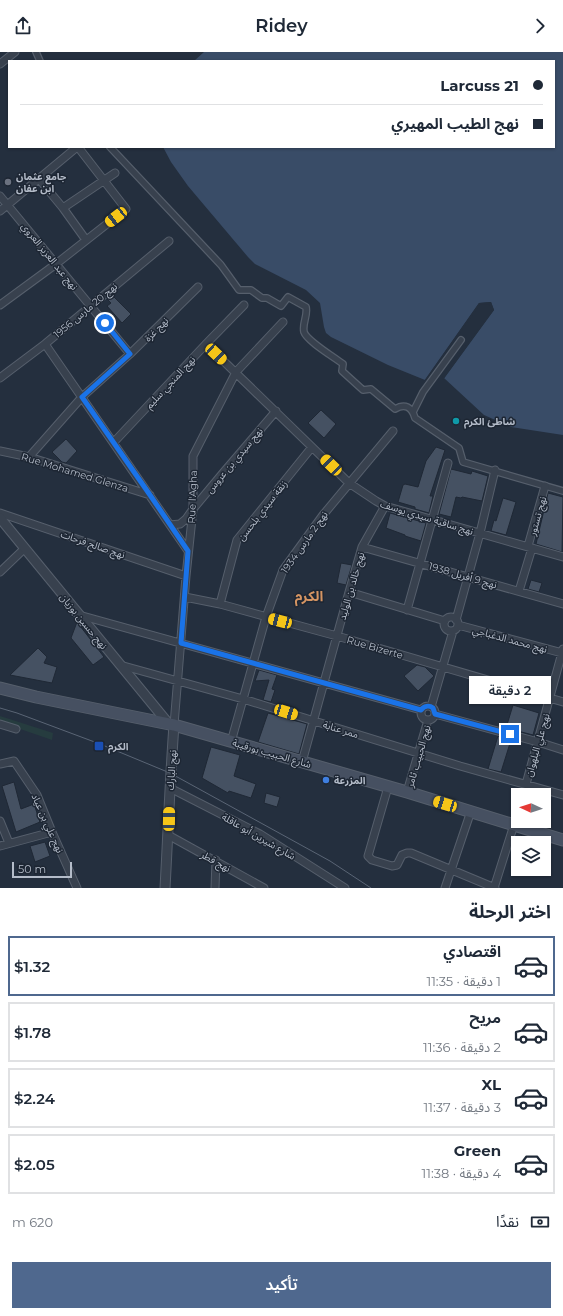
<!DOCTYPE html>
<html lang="ar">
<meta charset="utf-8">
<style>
:root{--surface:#fff;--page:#f6f6f7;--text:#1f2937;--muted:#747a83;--line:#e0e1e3;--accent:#4f688e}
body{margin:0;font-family:Montserrat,"Noto Sans Arabic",sans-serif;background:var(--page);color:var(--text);direction:rtl;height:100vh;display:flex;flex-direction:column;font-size:15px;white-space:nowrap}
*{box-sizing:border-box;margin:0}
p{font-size:13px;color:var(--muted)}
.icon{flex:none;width:22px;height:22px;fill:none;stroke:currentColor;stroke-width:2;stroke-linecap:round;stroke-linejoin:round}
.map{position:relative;height:836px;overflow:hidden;direction:ltr}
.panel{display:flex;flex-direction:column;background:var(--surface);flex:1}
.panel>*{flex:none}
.guide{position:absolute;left:8px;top:8px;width:547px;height:88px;border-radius:0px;box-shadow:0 1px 3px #0004;direction:rtl;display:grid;align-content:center;height:88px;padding:0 12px;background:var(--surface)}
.needle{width:26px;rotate:273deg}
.controls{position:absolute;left:511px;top:736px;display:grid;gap:8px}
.controls a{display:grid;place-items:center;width:40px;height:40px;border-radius:0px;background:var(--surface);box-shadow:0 1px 3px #0004;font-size:20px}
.scale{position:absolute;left:12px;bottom:10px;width:60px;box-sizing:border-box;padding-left:4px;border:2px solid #b4bcc9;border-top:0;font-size:11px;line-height:14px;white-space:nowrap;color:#b4bcc9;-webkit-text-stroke:3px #1d2633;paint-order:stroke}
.end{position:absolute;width:18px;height:18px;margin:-9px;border:5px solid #1a73e8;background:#fff;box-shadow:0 0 0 2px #fff}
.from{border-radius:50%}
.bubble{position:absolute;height:28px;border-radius:0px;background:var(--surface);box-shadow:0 1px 3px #0004;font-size:13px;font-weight:600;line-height:28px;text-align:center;direction:rtl}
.car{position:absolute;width:12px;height:24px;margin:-12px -6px;border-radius:5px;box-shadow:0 0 3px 1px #0007;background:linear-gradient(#f5c518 24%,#345 0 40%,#f5c518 0 76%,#345 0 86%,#f5c518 0)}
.guide b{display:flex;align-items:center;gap:14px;height:38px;font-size:15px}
.guide b+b{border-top:1px solid var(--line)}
.guide i{width:10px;height:10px;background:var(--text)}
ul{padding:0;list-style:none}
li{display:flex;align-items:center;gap:12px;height:60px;margin:0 8px 6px;padding:0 4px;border:2px solid var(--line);border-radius:0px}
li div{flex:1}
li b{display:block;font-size:15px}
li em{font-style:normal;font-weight:600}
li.on{border-color:var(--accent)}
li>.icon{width:36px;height:36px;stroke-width:1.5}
h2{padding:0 12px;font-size:18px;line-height:48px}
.pay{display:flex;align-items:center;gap:10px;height:44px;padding:0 12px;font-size:15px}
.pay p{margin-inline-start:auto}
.button{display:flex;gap:8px;margin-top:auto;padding:8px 12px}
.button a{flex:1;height:46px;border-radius:0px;background:var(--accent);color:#fff;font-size:16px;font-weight:600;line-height:46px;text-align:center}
header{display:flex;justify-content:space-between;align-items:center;height:52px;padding:0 12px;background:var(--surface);font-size:18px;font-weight:600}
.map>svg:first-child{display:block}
.green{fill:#263c3f}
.water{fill:#394c67}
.pier{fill:#242f3e}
.building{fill:#455162;stroke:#1f2835}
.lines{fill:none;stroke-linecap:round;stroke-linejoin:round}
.pedestrian-casing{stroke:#565f6c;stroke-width:8}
.minor-casing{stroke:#565f6c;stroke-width:9}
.tertiary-casing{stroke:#565f6c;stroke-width:11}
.secondary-casing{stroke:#565f6c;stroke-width:13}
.pedestrian{stroke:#38414e;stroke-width:5.5}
.minor{stroke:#38414e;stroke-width:7}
.tertiary{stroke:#38414e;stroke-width:9}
.secondary{stroke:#465061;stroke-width:11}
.tram{stroke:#5a6575;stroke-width:1}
.route{stroke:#1a73e8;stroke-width:5}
.worship-dot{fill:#6b7280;stroke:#1d2633;stroke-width:1.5}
.culture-dot{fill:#0f9aa8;stroke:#1d2633;stroke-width:1.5}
.transit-dot{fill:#1a4fb4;stroke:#1d2633;stroke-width:1.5}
.shop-dot{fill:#3f7fe0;stroke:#1d2633;stroke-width:1.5}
.labels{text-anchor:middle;stroke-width:3;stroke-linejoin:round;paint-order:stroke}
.poi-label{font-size:10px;font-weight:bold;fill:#b4bcc9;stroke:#1d2633;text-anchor:start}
.street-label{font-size:10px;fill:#b4bcc9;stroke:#1d2633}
.district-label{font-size:14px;font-weight:bold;fill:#d59563;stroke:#1d2633}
</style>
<header><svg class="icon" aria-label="forward" viewBox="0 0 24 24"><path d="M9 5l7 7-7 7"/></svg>Ridey<svg class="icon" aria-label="share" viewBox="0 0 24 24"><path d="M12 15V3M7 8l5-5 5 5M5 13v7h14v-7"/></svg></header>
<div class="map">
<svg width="563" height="836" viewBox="0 0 563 836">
<rect width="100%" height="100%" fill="#242f3e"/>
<!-- green -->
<path class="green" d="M0,664L53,681L52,688L0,670Z"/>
<!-- water -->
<path class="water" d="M204,0H563V383L511,375L484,363L444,326L494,258L491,250L479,251L425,328L388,313L331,285L326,281L324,275L320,251L306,238L255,212L248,205L188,134L171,110L163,95H554V9H194Z"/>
<!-- pier -->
<path class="pier" d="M491,250L494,258L443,328L442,325L492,258L489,252L480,253L426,329H424L479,251Z"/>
<!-- building -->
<path class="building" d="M112,243L131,262L122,271L107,254L111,251L107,247Z
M321,358L336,372L324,386L308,371Z
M66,387L77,399L66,411L62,410L52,400Z
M436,395L445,398L430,444H433L429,461L415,457V455L398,450L403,433L405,432L418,435L426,409Z
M451,417L471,422L472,419L488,424L482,449L462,445L461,446L456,445L451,465L439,462Z
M548,441L563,445L562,500L536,492Z
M503,446L516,450L506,483L491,479L494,468L496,469Z
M390,461L426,471L421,489L405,484V483L386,476Z
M341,511L352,513L346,533L337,531Z
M531,528L542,531L539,540L528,537Z
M77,570L104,605L93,613L71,586Z
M38,596L47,605L44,611L57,615L52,631L10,623Z
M417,613L425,615L434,624L418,639L404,624Z
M259,618L277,623L272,637L275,638L271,650L263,648L269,628L255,629Z
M513,653L539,661L533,683L506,676Z
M268,661L307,672L299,702L258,690Z
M498,684L511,688L501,720L488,717Z
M211,695L240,703L234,724L256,732L251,746L229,739L228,741L202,726Z
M14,730L21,757L34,752L40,770L16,780L2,734Z
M266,741L280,745L277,755L264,751Z
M520,783L541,789V791H517Z
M45,790L50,804L35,810L30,794Z"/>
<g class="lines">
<!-- pedestrian casing -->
<g class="pedestrian-casing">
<path id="pedestrian" d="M36,0L40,9
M110,95L221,213L239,238H251L262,246H267L281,254L288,245L306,255C308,264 302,271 304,280C307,289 334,305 343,312L342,319L363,338L371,337L395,357C405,351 412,355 415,366L459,396L463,410L563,439
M413,360L423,340L461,288"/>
</g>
<!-- minor casing -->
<g class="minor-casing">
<path id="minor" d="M0,12L15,0
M39,127L63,156L86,188
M0,144L130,302
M63,156L115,121
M0,159L77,95
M0,253L56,212L126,157L78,95
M45,292L188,499
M206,292L349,431L376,449L385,454L563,505
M0,326L45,292L169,189
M114,390L206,292L244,253
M0,399L29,405L150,443
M29,405L82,345L130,302L198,235
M0,461L186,524
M170,473L180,472L186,467L193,457L223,421L276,359
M528,494L545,434
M362,495L563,552
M0,520L25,496
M519,539L532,496
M349,540L445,569
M185,545L220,552L337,584L563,650
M220,552L237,488L312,395
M407,558L448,411
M79,563L421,658
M444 572a7 7 0 1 1 14 0a7 7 0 1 1-14 0Z
M456,568L480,481L495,418
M458,573L562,601
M120,613L243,647L460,714L563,743
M421 661a7 7 0 1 1 14 0a7 7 0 1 1-14 0Z
M431,655L453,579
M435,662L538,690L563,698
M0,672L16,677
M174,673L186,524L193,457V404L236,320L283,270
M231,690L266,565L283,518L323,463L393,379
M302,710L349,540L362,495L385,454
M0,712L14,709L37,743L52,780L77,836
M388,735L368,804L372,808L392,814L397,813L402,803L407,801H411L495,836
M170,736L260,782L345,836
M407,740L428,668
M523,743L563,597
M0,769L9,791
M168,783L264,836
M0,794L52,780
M215,836L216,808
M445,836L471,759
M494,836L518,760"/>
</g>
<!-- tertiary casing -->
<g class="tertiary-casing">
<path id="tertiary" d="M0,466L168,671
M165,836C168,782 170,727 174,673"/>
</g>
<!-- secondary casing -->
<g class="secondary-casing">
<path id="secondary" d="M0,636L36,645L174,673L407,740L563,788"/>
</g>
<!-- pedestrian -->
<use href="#pedestrian" class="pedestrian"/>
<!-- minor -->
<use href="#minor" class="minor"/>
<!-- tertiary -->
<use href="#tertiary" class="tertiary"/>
<!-- secondary -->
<use href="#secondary" class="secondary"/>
<!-- tram -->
<path class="tram" d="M0,656L17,661L100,692L170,721L330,809L371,836"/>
</g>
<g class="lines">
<!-- route -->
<path class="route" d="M105,271L130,302L82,345L150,443L188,499L181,591L421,658C424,654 429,653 433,656L435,662L510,682"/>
</g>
<!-- markers -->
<circle class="worship-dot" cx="8" cy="130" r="4"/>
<circle class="culture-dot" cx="456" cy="369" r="4"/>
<rect class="transit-dot" x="94" y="689" width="10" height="10" rx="2"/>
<circle class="shop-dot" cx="326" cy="728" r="4"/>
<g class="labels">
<!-- poi labels -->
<g class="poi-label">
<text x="16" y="128">جامع عثمان<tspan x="16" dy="12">ابن عفان</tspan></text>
<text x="464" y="373">شاطئ الکرم</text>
<text x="108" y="698">الكرم</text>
<text x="334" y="732">المزرعة</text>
</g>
<!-- street labels -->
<g class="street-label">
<text transform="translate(50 204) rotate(51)" y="4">نهج عبد العزيز العروي</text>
<text transform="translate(85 258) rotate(-40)" y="4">نهج 20 مارس 1956</text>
<text transform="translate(156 277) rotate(-45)" y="4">نهج غزة</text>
<text transform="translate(170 330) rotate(-47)" y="4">نهج المنجي سليم</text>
<text transform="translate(234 408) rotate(-50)" y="4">نهج سيدي بن عروس</text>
<text transform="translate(75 420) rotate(17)" y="4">Rue Mohamed Glenza</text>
<text transform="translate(192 445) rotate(-88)" y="4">Rue l'Agha</text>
<text transform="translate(262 458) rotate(-52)" y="4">زنقة سيدي بلحسن</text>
<text transform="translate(537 464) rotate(-74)" y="4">نهج تستور</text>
<text transform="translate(427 465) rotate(17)" y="4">نهج ساقية سيدي يوسف</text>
<text transform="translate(304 490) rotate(-55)" y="4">نهج 2 مارس 1934</text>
<text transform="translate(93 492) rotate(19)" y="4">نهج صالح فرحات</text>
<text transform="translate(463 523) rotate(16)" y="4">نهج 9 أفريل 1938</text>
<text transform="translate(351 534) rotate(-74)" y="4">نهج خالد بن الوليد</text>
<text transform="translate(84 569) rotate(51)" y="4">نهج حسين بوزيان</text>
<text transform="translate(510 587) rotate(15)" y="4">نهج محمد الدغباجي</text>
<text transform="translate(375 595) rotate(16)" y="4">Rue Bizerte</text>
<text transform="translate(341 677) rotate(17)" y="4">ممر عنابة</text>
<text transform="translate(537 693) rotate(-74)" y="4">نهج علي البلهوان</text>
<text transform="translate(272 701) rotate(16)" y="4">شارع الحبيب بورقيبة</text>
<text transform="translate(418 704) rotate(-74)" y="4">نهج الحبيب ثامر</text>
<text transform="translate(171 718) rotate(-86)" y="4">نهج البارك</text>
<text transform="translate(48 771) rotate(66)" y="4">نهج علي بن عياد</text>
<text transform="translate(259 784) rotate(30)" y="4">شارع شيرين أبو عاقلة</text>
<text transform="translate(216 809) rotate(29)" y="4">نهج قطر</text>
</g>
<!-- district labels -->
<g class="district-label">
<text x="309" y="549">الكرم</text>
</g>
</g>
</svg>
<div class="controls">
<a><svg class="needle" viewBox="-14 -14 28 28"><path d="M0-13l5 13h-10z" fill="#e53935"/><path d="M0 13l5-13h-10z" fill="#747a83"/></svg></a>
<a><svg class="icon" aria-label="layers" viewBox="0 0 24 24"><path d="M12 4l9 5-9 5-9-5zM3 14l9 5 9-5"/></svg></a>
</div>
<div class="scale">50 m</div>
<i class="end from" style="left:105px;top:271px"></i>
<i class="end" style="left:510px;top:682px"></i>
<div class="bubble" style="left:469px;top:624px;width:82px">2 دقيقة</div>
<i class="car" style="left:116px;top:165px;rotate:232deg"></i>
<i class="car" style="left:216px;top:302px;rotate:133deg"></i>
<i class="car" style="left:331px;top:413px;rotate:314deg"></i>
<i class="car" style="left:280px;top:569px;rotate:285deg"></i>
<i class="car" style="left:286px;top:660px;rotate:107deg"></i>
<i class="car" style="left:445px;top:752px;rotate:287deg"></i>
<i class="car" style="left:169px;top:767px;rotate:1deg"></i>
<div class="guide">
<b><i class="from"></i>Larcuss 21</b>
<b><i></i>نهج الطيب المهيري</b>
</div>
</div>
<section class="panel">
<h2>اختر الرحلة</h2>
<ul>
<li class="on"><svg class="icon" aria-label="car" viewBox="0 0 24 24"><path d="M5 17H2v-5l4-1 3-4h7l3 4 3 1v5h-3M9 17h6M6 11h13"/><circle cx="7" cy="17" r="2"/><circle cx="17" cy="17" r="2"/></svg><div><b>اقتصادي</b><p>1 دقيقة · 11:35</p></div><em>$1.32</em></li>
<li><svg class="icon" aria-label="car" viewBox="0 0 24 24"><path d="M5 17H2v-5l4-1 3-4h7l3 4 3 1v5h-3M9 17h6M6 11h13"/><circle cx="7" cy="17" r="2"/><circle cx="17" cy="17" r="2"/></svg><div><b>مريح</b><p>2 دقيقة · 11:36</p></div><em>$1.78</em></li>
<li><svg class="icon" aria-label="car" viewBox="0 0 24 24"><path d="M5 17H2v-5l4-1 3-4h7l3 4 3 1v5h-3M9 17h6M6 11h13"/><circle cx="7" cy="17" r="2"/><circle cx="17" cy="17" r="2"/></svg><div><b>XL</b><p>3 دقيقة · 11:37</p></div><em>$2.24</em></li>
<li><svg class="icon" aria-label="car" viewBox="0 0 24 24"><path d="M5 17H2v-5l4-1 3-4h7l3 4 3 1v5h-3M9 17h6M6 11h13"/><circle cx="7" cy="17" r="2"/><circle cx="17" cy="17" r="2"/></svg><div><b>Green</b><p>4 دقيقة · 11:38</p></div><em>$2.05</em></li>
</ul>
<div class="pay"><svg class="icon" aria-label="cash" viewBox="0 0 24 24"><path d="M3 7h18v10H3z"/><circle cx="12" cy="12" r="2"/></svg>نقدًا<p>620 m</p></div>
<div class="button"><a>تأكيد</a></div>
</section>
